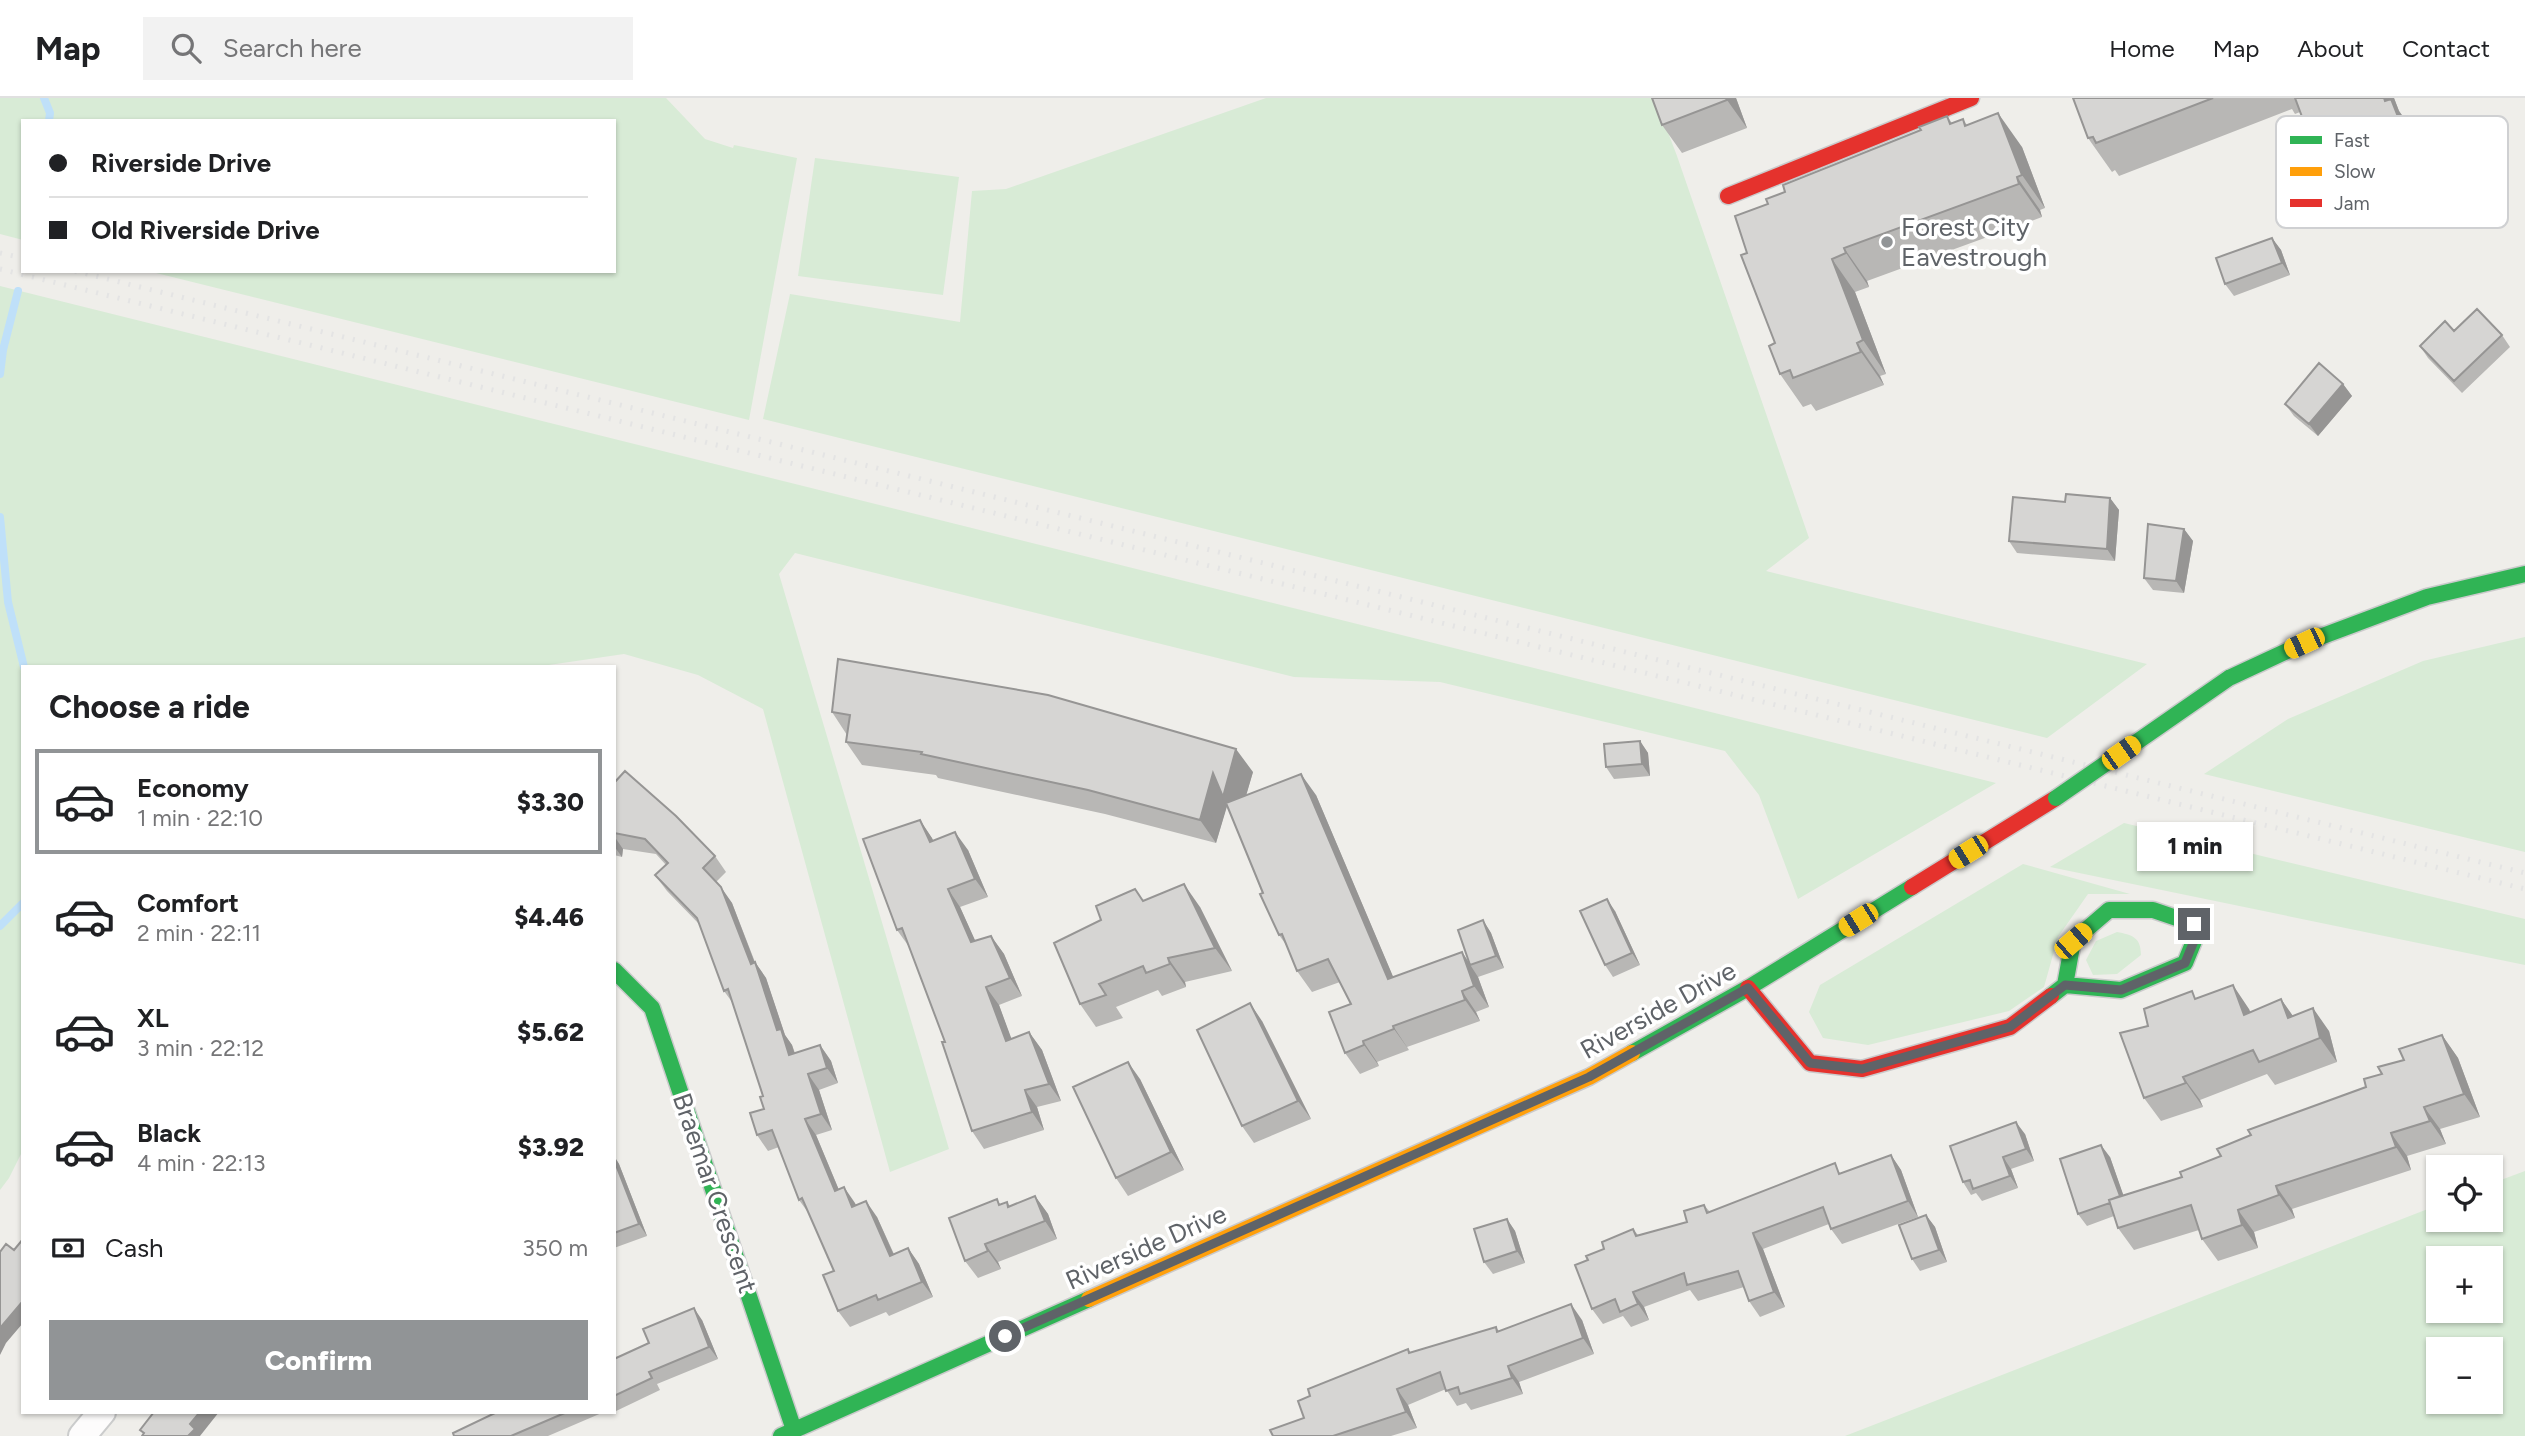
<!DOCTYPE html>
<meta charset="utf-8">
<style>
:root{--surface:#fff;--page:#f2f2f2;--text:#202124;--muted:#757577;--line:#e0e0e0;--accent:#919496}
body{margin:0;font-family:Figtree,sans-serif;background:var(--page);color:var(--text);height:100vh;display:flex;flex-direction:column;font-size:26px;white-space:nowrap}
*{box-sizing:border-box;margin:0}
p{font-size:23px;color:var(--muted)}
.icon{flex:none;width:38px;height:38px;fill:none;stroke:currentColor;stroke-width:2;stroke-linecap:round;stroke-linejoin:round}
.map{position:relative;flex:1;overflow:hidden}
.panel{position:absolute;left:21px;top:567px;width:595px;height:749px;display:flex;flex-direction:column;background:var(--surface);border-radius:0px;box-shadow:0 2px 5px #0004}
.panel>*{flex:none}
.hud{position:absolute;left:21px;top:21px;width:595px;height:154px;border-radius:0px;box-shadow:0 2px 5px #0004;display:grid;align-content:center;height:154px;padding:0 28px;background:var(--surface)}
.buttons{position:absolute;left:2426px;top:1057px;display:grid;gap:14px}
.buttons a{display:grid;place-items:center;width:77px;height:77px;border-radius:0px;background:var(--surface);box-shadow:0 2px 5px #0004;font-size:35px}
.end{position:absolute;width:32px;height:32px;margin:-16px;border:9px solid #5f6368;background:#fff;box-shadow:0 0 0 4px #fff}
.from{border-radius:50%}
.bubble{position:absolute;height:49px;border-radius:0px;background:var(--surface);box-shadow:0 2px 5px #0004;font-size:23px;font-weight:800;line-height:49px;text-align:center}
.car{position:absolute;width:21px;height:42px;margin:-21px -10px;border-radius:9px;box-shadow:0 0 5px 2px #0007;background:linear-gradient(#f5c518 24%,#345 0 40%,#f5c518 0 76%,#345 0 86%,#f5c518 0)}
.hud b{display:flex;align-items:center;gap:24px;height:66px;font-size:26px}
.hud b+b{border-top:2px solid var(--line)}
.hud i{width:18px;height:18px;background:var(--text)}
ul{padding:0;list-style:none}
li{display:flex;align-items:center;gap:21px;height:105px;margin:0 14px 10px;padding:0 14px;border:4px solid transparent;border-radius:0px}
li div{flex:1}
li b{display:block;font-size:26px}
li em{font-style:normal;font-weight:800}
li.current{border-color:var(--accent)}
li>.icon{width:63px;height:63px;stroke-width:1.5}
h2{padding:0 28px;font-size:32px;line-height:84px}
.pay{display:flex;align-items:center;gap:18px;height:77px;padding:0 28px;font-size:26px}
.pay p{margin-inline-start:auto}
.action{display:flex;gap:14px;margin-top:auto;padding:14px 28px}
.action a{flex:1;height:80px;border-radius:0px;background:var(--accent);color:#fff;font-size:28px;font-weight:800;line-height:80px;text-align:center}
header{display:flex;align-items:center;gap:42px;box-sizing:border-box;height:98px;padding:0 35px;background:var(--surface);border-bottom:2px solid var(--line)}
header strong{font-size:33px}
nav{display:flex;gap:38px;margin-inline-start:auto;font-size:24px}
.search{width:490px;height:63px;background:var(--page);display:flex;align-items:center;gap:18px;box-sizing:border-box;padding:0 24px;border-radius:0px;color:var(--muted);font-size:26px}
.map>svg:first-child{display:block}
.green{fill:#d8ebd6;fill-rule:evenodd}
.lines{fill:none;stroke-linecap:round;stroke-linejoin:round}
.stream{stroke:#bfe0f9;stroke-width:8}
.street-casing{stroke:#cbcccc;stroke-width:30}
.fast-casing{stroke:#cacacb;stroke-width:19}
.slow-casing{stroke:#cacacb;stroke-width:19}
.jam-casing{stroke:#cacacb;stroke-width:19}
.street{stroke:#fdfcfc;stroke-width:26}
.fast{stroke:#30b455;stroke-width:16}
.slow{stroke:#ff9f0a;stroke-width:16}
.jam{stroke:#e5322d;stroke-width:16}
.rail{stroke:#e4e4e4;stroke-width:5;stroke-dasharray:2 9;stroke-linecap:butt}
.fast-bridge-casing{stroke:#cacacb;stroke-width:19;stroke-linecap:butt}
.fast-bridge{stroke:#30b455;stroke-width:16}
.wall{fill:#b8b7b5}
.shaded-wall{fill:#969594}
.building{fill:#d6d5d3;stroke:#969594;stroke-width:2}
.route{stroke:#5f6368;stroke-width:9}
.poi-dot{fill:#919496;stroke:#fff;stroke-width:2.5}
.labels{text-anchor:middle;stroke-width:7;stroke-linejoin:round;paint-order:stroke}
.poi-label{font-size:26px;fill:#5f6368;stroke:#fff;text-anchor:start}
.street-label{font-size:26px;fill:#5f6368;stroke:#fff}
.key{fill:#fff;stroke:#cfd0d2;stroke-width:2}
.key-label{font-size:19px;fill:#5f6368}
</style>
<header>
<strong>Map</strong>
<div class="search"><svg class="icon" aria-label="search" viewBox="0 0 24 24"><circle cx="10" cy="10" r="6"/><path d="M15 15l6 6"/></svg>Search here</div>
<nav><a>Home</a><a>Map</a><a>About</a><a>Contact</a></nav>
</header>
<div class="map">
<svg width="2525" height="1338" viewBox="0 0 2525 1338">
<rect width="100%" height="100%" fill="#efeeea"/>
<!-- green -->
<path class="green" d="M0,0H666L705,41L733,50L734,47L797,60L749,322L148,173H614V23H23V142L0,136Z
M1266,0H1655L1677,58L1809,440L1766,473L2147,566L2047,640L763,321L790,196L960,224L972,93L1006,91Z
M815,60L959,79L943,197L798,178Z
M0,188L1996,685L1798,801L1759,697L1725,653L1440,584L1294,579L795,455L779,476L949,1051L890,1074L763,611L698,577L624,556L535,569H23V1052L9,1080L0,1092Z
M2525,539V754L2204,676L2288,621L2423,563Z
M2124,725L2525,821V867L2050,769Z
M2023,766L2130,796H2088L2058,839L2044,889L2009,913L1868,947L1823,940L1809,914L1820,887Z
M2117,834C2132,837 2141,839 2141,857L2117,876L2093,877L2086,862L2096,843Z
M2525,1073V1338H1845L2438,1107V1122H2490V1086ZM2438,1160H2490V1213H2438ZM2438,1251H2490V1304H2438Z"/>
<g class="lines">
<!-- stream -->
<path class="stream" d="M44,0L50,15L49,23
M0,276L3,252L18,193
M0,419L8,504L24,569
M0,828L23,805"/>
<!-- street casing -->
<g class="street-casing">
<path id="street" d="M82,1338L102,1314"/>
</g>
<!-- fast casing -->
<g class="fast-casing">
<path id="fast" d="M2229,580L2304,545L2427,499L2525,476
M614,872L652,910L794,1332
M2051,898L2065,887L2121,892L2185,865L2194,843V826L2153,812H2109L2073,843L2065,887
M1632,955L1748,890L1912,789
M781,1338L1089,1201"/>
</g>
<!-- slow casing -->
<g class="slow-casing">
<path id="slow" d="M1089,1201L1589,979L1632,955"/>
</g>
<!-- jam casing -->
<g class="jam-casing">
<path id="jam" d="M1728,98L1971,0
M1912,789L2056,700
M1748,890L1810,965L1862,971L2010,929L2051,898"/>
</g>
<!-- street -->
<use href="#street" class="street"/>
<!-- fast -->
<use href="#fast" class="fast"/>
<!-- slow -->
<use href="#slow" class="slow"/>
<!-- jam -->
<use href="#jam" class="jam"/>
<!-- rail -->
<path class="rail" d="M0,155L23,160
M0,171L2525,791
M75,173L2525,775"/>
<!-- fast-bridge casing -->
<g class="fast-bridge-casing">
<path id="fast-bridge" d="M2056,700L2229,580"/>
</g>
<!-- fast-bridge -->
<use href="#fast-bridge" class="fast-bridge"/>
</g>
<!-- wall -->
<path class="wall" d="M1652,0H1736L1747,30L1682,55L1662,27Z
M2073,0H2394L2399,13L2414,34L2425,62L2415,66L2418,74L2350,99L2344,91L2340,92L2317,59L2300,14L2295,16L2292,11L2119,78L2115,72L2112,74L2088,40Z
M1947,18L1952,25L1963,21L1967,27L2022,49L2045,110L2040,112L2042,119L1867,183L1869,189L1855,194L1886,276L1880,278L1884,287L1816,313L1811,306L1803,309L1780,276L1775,245L1747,155L1785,94L1921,32Z
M2272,140L2281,152L2290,177L2234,198L2225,186Z
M2454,233L2502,237L2510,249L2462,295L2428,260L2420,248Z
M2343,286L2352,298L2318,338L2294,318L2285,306Z
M2110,400L2119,412L2115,463L2017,455L2009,443L2065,404Z
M2184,431L2193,443L2184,495L2153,492L2144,480Z
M832,614L1253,674L1246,697H1316L1393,879L1462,854L1469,864L1483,822L1491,835L1504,870L1478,879L1489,909L1476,914L1480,923L1407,949L1409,952L1377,964L1379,968L1360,976L1345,955L1351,906L1340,884L1312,894L1297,873L1287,848L1279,837L1227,707L1216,745L1105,716L938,680L936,677L862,667L846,644L847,637Z
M1640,643L1648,655L1650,678L1614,681L1606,669Z
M614,685L715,758L726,774L716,784L732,805L755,864L766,880L785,937L792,947L795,955L820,947L831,963L838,985L819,992L832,1032L816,1037L839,1092L856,1107L877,1119L894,1156L908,1150L919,1166L933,1199L889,1218L886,1214L850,1229L838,1213L834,1173L810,1117L799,1102L779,1049L768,1053L757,1037L764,1011L763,998L732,904L724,893L700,827L667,793L655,777L666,767L656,756L623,751L622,759L614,757Z
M920,722L933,742L968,752L988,799L960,809L975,843L991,838L1004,856L1022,898L999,907L1011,941L1029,934L1042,952L1061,1003L1037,1009L1044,1032L984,1051L972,1033L945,944L910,850L897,832Z
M1144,803L1200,809L1232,873L1185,884L1186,889L1162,898L1158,892L1116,909L1123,920L1096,929L1080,906Z
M1615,813L1640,867L1613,879L1605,867Z
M2197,900L2249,911L2250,914L2281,901L2293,918L2329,933L2337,964L2275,987L2267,976L2200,1002L2203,1009L2161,1023L2144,1000L2148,928Z
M1262,923L1311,1021L1254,1045L1242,1028Z
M2442,937L2458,960L2480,1019L2440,1031L2446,1046L2407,1058L2411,1072L2292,1111L2295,1120L2254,1134L2258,1150L2218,1163L2202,1141L2199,1132L2134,1152L2118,1130L2114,1118L2087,1128L2078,1116L2110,1059L2123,1097L2182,1079L2221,1058L2366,989L2382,976Z
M1140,981L1184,1072L1128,1098L1116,1080Z
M2025,1036L2034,1063L2011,1071L2018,1090L1982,1103L1976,1095L1971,1097L1963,1084Z
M1891,1057L1901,1072L1918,1119L1842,1146L1831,1131L1829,1126L1763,1151L1785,1209L1760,1219L1749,1203L1744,1189L1698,1203L1690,1192L1644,1209L1649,1222L1631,1229L1623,1218L1603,1226L1592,1211L1588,1162L1633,1131L1638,1137L1687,1124L1704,1107L1710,1114L1842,1075Z
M614,1058L619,1066L647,1138L614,1150Z
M1035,1098L1048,1116L1057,1141L998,1164L1001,1171L978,1180L965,1163L1001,1106L1007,1104L1010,1108Z
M1926,1117L1935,1129L1947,1164L1920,1173L1912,1161Z
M1507,1121L1515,1133L1525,1165L1493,1176L1484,1164Z
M702,1222L718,1261L657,1286L660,1292L614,1314V1261Z
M1582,1222L1594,1256L1519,1284L1523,1296L1471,1312L1466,1305L1457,1308L1446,1291L1408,1307L1417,1330L1391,1338H1273L1304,1320L1310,1298L1408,1251L1411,1255L1496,1229L1499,1233Z
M497,1314H604L548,1338H454Z"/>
<!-- shaded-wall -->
<path class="shaded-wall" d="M1726,0H1736L1747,30L1727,2Z
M2384,0H2394L2399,13L2414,34L2425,62L2402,29Z
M1998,15L2022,49L2045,110L2022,77Z
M2392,33L2415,66L2418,74L2395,40Z
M2017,79L2040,112L2042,119L2019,86Z
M2272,140L2281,152L2290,177L2282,165Z
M1844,150L1867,183L1869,189L1846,155Z
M1832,161L1855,194L1886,276L1863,242Z
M1857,245L1880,278L1884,287L1861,254Z
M2343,286L2352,298L2318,338L2309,326Z
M2110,400L2119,412L2115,463L2107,451Z
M2184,431L2193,443L2184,495L2176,483Z
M1640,643L1648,655L1650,678L1642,666Z
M1236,651L1253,674L1239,722L1228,705L1216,745L1200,722L1213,675Z
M1301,676L1316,697L1403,902L1388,881Z
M920,722L932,740L942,762L930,744Z
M955,734L968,752L988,799L975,781Z
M614,738L623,751L622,759L614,748Z
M1184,786L1200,809L1232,873L1215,850Z
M721,789L732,805L759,876L755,864L766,880L785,937L792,947L800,973L789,957L777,932L751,866Z
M948,791L960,809L984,862L971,844Z
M1607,801L1615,813L1640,867L1632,855Z
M1483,822L1491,835L1504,870L1496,858Z
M991,838L1004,856L1022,898L1010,880Z
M1462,854L1478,879L1489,909L1474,888Z
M1168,860L1185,884L1186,889L1170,866Z
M2233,887L2249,911L2260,940L2244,917Z
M986,889L999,907L1019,961L1006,943Z
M1462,893L1476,914L1480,923L1465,902Z
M2281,901L2297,924L2288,920Z
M1250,905L1262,923L1311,1021L1298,1003Z
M2313,910L2329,933L2337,964L2320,940Z
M1393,928L1409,952L1394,931Z
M1029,934L1042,952L1061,1003L1049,986Z
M2442,937L2458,960L2480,1019L2464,996Z
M1363,943L1377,964L1379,968L1364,947Z
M820,947L831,963L838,985L827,970Z
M1128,964L1140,981L1184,1072L1171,1054Z
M808,976L819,992L832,1032L821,1016Z
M2183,979L2200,1002L2203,1009L2186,985Z
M1025,992L1037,1009L1044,1032L1032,1014Z
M2424,1009L2440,1031L2446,1046L2430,1023Z
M805,1021L816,1037L846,1109L835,1093Z
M2016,1024L2025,1036L2034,1063L2026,1051Z
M2391,1035L2407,1058L2411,1072L2396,1049Z
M2101,1047L2110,1059L2129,1113L2121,1101Z
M1891,1057L1901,1072L1918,1119L1908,1103Z
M614,1058L619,1066L647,1138L639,1126L614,1062Z
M2003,1059L2011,1071L2018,1090L2010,1078Z
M2276,1088L2292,1111L2295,1120L2279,1097Z
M844,1089L855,1105L863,1124L852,1109Z
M1035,1098L1048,1116L1057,1141L1045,1123Z
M866,1103L877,1119L901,1173L890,1158Z
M2238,1112L2254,1134L2258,1150L2242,1127Z
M1926,1117L1935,1129L1947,1164L1939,1152Z
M1507,1121L1515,1133L1525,1165L1517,1153Z
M1753,1135L1763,1151L1785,1209L1774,1194Z
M985,1146L998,1164L1001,1171L988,1153Z
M908,1150L919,1166L933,1199L922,1184Z
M1633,1194L1644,1209L1649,1222L1638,1206Z
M23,1203V1225L6,1245L0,1257V1230Z
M1571,1206L1582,1222L1594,1256L1583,1240Z
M694,1210L702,1222L718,1261L709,1249Z
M1508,1268L1519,1284L1523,1296L1512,1280Z
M1397,1291L1408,1307L1417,1330L1406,1314Z
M200,1314H219L200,1338H188L190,1326Z"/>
<!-- building -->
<path class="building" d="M1652,0H1726L1727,2L1662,27Z
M2073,0H2213L2096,45L2093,39L2088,40Z
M2295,0H2384L2385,3L2391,1L2402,29L2392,33L2395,40L2327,66L2323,57L2317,59Z
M1998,15L2022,77L2017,79L2019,86L1844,150L1846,155L1832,161L1863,242L1857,245L1861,254L1793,280L1790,272L1780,276L1769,248L1775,245L1741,157L1747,155L1735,118L1768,106L1766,101L1785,94L1783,87L1921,32L1919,29L1947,18L1950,26L1963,21L1965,28Z
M2272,140L2282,165L2225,186L2216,160Z
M2477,211L2502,237L2454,283L2420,248L2445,223L2454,233Z
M2319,265L2343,286L2309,326L2285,306Z
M2066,396L2110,400L2107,451L2009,443L2013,399L2065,404Z
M2148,426L2184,431L2176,483L2144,480Z
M838,561L1048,597L1236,651L1223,699L1213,675L1200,722L1088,692L921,656L922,654L846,644L850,617L832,614Z
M1640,643L1642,666L1606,669L1604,646Z
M625,673L676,718L715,758L703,770L721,789L751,866L755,864L777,932L781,931L789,957L820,947L827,970L808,976L821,1016L805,1021L835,1093L844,1089L852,1109L866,1103L890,1158L908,1150L922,1184L878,1202L876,1197L838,1213L823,1177L834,1173L802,1100L799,1102L772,1032L757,1037L750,1015L764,1011L760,999L763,998L728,891L724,893L697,820L655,777L668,765L645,741L614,735V685Z
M1301,676L1388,881L1462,854L1474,888L1462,893L1465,902L1393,928L1394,931L1363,943L1364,947L1345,955L1329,914L1351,906L1328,861L1297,873L1282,836L1279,837L1260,796L1263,795L1226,705Z
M920,722L930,744L955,734L975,781L948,791L971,844L991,838L1010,880L986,889L1006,943L1029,934L1049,986L1025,992L1032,1014L972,1033L942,944H945L902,830L897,832L863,741Z
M1184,786L1215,850L1168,860L1170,866L1146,875L1143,868L1099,886L1106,897L1080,906L1054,845L1101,822L1096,808L1135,791L1143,803Z
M1607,801L1632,855L1605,867L1580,813Z
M1483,822L1496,858L1470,867L1458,832Z
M2233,887L2244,917L2281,901L2288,920L2313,910L2320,940L2259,964L2253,952L2183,979L2186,985L2144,1000L2120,935L2148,928L2144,911L2192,893L2195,901Z
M1250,905L1298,1003L1242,1028L1197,932Z
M2442,937L2464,996L2424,1009L2430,1023L2391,1035L2396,1049L2276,1088L2279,1097L2238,1112L2242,1127L2202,1141L2191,1107L2118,1130L2109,1102L2182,1079L2180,1074L2221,1058L2217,1051L2251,1037L2248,1032L2366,989L2364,981L2382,976L2378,969L2404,962L2399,951Z
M1128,964L1171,1054L1116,1080L1073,989Z
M2016,1024L2026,1051L2003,1059L2010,1078L1973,1091L1970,1082L1963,1084L1950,1048Z
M2101,1047L2120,1098L2109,1102L2110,1105L2078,1116L2060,1061Z
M1891,1057L1908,1103L1831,1131L1823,1109L1753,1135L1774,1194L1749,1203L1738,1173L1687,1187L1684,1175L1633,1194L1638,1206L1620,1214L1615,1201L1592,1211L1575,1167L1588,1162L1586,1158L1604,1151L1602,1144L1633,1131L1636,1138L1687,1124L1684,1113L1704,1107L1707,1115L1835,1065L1839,1076Z
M614,1062L639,1126L614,1135Z
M1035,1098L1045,1123L985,1146L988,1153L965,1163L949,1120L997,1101L999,1107L1007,1104L1008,1109Z
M1926,1117L1939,1152L1912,1161L1899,1127Z
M1507,1121L1517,1153L1484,1164L1474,1131Z
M23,1141V1203L0,1230V1154L6,1146L14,1152Z
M1571,1206L1583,1240L1508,1268L1512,1280L1460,1296L1458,1289L1446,1293L1440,1274L1397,1291L1406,1314L1333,1338H1273L1270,1332L1304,1320L1298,1303L1310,1298L1308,1291L1408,1251L1409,1255L1496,1229L1497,1234Z
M694,1210L709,1249L649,1274L652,1280L614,1298V1261L649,1245L643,1231Z
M154,1314H200L190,1326L195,1331L188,1338H142L144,1335L140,1332Z
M497,1314H567L511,1338H454L453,1335Z"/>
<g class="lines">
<!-- route -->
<path class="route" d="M1005,1238L1589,979L1748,890L1810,965L1862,971L2010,929L2065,887L2121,892L2185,865L2194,843V826"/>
</g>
<!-- markers -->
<circle class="poi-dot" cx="1887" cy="144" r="7"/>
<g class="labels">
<!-- poi labels -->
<g class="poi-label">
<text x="1901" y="138">Forest City<tspan x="1901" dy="30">Eavestrough</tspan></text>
</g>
<!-- street labels -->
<g class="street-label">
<text transform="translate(1658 912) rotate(-29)" y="9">Riverside Drive</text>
<text transform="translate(715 1095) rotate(71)" y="9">Braemar Crescent</text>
<text transform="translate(1146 1149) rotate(-24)" y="9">Riverside Drive</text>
</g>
</g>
<!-- legend -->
<rect x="2276" y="18" width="232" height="112" rx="10" class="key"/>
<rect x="2290" y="38" width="32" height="8" fill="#30b455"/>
<rect x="2290" y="69" width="32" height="9" fill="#ff9f0a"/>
<rect x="2290" y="101" width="32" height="8" fill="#e5322d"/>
<g class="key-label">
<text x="2334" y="49">Fast</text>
<text x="2334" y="80">Slow</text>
<text x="2334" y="112">Jam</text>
</g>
</svg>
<div class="buttons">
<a><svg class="icon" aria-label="locate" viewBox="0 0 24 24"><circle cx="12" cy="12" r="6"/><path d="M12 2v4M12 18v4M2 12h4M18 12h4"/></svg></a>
<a>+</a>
<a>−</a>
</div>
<i class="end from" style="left:1005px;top:1238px"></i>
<i class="end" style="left:2194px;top:826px"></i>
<div class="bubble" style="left:2137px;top:724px;width:116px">1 min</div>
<i class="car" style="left:2304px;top:545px;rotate:245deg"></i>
<i class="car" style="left:2121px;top:655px;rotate:55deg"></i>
<i class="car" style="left:1968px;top:754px;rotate:238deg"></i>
<i class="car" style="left:1858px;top:822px;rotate:238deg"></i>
<i class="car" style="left:2073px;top:843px;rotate:49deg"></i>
<div class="hud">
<b><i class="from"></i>Riverside Drive</b>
<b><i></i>Old Riverside Drive</b>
</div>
<section class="panel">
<h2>Choose a ride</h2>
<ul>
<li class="current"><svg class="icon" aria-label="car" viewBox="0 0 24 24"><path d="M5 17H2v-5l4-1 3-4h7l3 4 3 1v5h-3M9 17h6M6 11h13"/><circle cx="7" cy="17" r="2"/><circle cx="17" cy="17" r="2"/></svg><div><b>Economy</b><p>1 min · 22:10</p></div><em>$3.30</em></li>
<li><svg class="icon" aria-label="car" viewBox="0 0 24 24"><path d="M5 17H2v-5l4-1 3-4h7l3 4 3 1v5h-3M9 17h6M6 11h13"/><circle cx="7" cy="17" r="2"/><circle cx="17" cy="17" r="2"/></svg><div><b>Comfort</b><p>2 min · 22:11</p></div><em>$4.46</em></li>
<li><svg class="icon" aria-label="car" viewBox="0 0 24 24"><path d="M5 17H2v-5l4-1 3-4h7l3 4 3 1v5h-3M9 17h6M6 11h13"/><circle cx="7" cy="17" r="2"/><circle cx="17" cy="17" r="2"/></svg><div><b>XL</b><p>3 min · 22:12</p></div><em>$5.62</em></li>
<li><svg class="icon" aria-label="car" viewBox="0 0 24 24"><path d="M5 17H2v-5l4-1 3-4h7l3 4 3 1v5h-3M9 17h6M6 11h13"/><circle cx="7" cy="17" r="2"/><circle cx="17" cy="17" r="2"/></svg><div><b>Black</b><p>4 min · 22:13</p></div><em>$3.92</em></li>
</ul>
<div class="pay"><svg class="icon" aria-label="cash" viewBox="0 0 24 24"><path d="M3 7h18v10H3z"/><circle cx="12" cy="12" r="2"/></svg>Cash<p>350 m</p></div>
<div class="action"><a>Confirm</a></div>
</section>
</div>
